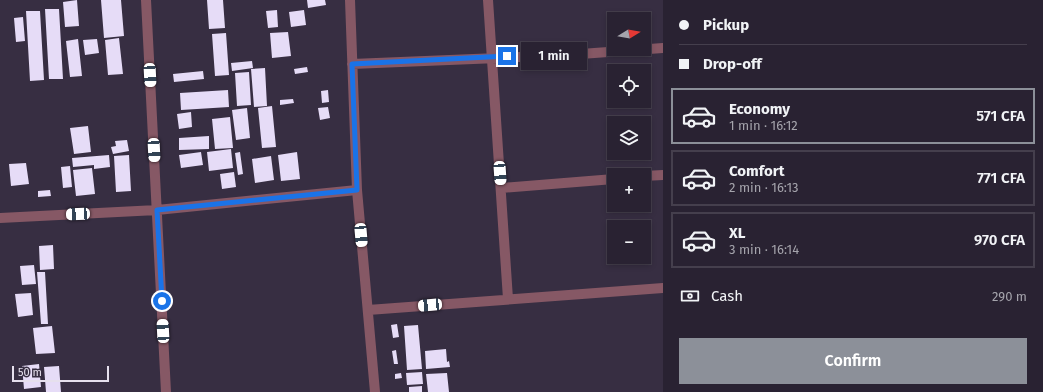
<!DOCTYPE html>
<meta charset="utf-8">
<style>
:root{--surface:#292232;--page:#352f3e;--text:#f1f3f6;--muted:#a5a4ac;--line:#453f4d;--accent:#8c9099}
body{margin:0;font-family:"Fira Sans",sans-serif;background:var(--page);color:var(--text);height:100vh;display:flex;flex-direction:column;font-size:15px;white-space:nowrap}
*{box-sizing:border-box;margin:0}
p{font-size:13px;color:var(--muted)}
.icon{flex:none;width:22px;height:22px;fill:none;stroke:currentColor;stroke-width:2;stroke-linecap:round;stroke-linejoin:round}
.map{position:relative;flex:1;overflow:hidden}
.side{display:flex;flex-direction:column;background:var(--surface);width:380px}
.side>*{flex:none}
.hud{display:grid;align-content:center;height:88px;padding:0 16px;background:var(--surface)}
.needle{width:26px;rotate:79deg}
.tools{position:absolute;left:607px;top:12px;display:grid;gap:8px}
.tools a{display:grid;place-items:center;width:44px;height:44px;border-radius:0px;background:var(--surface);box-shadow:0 2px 6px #0003,0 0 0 1px var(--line);font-size:20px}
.scale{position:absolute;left:12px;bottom:10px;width:97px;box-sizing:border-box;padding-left:4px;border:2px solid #e6e0ed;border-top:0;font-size:11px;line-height:14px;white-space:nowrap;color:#e6e0ed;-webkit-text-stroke:3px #372e42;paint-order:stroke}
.end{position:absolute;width:18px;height:18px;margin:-9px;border:5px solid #1a73e8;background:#fff;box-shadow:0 0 0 2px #fff}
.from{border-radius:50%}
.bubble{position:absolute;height:28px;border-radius:0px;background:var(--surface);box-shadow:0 2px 6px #0003,0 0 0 1px var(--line);font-size:13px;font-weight:600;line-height:28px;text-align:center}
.car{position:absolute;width:12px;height:24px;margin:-12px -6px;border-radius:5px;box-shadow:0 0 3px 1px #0007;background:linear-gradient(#fff 24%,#345 0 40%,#fff 0 76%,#345 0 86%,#fff 0)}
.hud b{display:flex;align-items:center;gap:14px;height:38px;font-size:15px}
.hud b+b{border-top:1px solid var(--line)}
.hud i{width:10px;height:10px;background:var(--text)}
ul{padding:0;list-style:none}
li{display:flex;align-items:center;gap:12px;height:56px;margin:0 8px 6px;padding:0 8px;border:2px solid var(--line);border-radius:0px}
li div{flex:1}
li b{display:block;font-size:15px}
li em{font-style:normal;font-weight:600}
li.on{border-color:var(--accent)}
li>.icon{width:36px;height:36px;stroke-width:1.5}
.pay{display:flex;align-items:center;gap:10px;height:44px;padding:0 16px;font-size:15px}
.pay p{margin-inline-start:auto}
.button{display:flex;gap:8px;margin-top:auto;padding:8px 16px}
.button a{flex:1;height:46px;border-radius:0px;background:var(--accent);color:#fff;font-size:16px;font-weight:600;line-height:46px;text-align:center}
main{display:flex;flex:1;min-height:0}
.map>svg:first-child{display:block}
.building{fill:#e6dcf7}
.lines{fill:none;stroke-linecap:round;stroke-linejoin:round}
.minor{stroke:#865865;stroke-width:10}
.route{stroke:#1a73e8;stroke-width:5}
</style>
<main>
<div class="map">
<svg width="663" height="392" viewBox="0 0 663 392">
<rect width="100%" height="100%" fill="#372e42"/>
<!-- building -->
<path class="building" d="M77,0L79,26L65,27L63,2Z
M101,0H121L124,36L104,38Z
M207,0H223L225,28L209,29Z
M307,0H325L326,5L308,8Z
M45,9H59L63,79H49Z
M277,10L278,27L268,28L266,11Z
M304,10L306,25L291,27L289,12Z
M26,11H40L44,80L30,81Z
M23,17L25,41L16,42L14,18Z
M288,32L291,56L272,58L270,33Z
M226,33L229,75L215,76L212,34Z
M119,38L123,74L108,75L105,40Z
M78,39L82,76L70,77L66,41Z
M97,39L99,53L85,55L83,40Z
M252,61L253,68L232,71L231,63Z
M307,67L308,72L295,74L294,69Z
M265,68L267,106L254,107L251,69Z
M203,71L204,79L174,82L173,74Z
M249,72L251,105L237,106L235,73Z
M228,90L229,107L181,110L180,93Z
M328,90L329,102L322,103L321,91Z
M293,99L294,103L280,105V100Z
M272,106L276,147L262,148L258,108Z
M328,107L330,118L320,120L318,108Z
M247,108L250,138L236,140L232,110Z
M191,112L192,127L179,129L177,114Z
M230,117L233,148L215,149L212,119Z
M88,126L91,152L74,154L70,128Z
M209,136V149L179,150V138Z
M127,140L129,151L113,154L111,147L116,146L115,141Z
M231,149L233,168L209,171L207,152Z
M201,152L203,165L181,168L179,155Z
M240,152L243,174L238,175L235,153Z
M297,152L300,179L281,181L278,155Z
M109,155L110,167L94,169V165L73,167L72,158Z
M129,155L131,191L116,192L114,156Z
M271,156L274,180L255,183L252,159Z
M26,163L29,184L11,186L9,164Z
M70,166L72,187L63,188L61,167Z
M92,168L95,194L76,196L73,170Z
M234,172L236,187L222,189L220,174Z
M50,190L51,196L38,197V191Z
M53,245L54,269L40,270L39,246Z
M34,265L36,284L22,285L20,266Z
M37,272H45L48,324H41Z
M31,293L33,315L18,317L15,294Z
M397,324L399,337L393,338L391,325Z
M418,325L422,369L407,370L404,326Z
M52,326L55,353L36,354L33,328Z
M446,349L447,362L449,361L450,367L426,369L425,351Z
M396,350L398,364H394L392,351Z
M39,364L41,387L24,389L22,366Z
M59,366L61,392H46L44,367Z
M422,372L423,384L407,385L406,373Z
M401,373L402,378L395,379V374Z
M447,373L449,392H428L426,374Z
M422,386V392H409V387Z"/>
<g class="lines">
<!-- minor -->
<path class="minor" d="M146,0L166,392
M350,0L357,190L375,392
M488,0L508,299
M352,64L567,55L663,48
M644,176L663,175
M501,188L614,179
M0,218L157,210L357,190
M368,310L663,288"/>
</g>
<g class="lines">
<!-- route -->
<path class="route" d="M162,301L157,210L357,190L352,64L507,56"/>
</g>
</svg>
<div class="tools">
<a><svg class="needle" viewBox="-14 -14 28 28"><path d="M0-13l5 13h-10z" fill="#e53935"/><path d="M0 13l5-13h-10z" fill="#a5a4ac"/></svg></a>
<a><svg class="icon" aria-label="locate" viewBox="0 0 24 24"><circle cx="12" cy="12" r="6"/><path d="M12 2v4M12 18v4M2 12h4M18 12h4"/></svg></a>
<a><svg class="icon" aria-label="layers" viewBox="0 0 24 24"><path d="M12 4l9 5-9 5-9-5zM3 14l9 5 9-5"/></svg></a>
<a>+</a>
<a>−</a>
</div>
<div class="scale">50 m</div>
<i class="end from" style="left:162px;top:301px"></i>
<i class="end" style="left:507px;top:56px"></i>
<div class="bubble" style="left:521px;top:42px;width:66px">1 min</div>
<i class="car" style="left:150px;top:75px;rotate:177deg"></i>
<i class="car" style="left:154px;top:150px;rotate:177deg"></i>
<i class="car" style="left:500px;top:173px;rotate:176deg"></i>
<i class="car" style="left:78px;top:214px;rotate:267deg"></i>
<i class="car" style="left:361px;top:235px;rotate:175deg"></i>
<i class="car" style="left:430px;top:305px;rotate:265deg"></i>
<i class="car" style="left:163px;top:331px;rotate:357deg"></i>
</div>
<section class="side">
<div class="hud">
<b><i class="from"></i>Pickup</b>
<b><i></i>Drop-off</b>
</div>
<ul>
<li class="on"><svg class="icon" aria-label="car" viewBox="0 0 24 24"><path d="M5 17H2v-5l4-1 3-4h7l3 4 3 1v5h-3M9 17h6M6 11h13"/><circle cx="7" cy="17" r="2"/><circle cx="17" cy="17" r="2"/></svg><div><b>Economy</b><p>1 min · 16:12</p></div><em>571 CFA</em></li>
<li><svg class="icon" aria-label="car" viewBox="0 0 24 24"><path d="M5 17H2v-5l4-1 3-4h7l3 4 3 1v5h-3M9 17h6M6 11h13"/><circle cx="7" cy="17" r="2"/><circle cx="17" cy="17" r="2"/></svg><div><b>Comfort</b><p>2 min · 16:13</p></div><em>771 CFA</em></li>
<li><svg class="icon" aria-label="car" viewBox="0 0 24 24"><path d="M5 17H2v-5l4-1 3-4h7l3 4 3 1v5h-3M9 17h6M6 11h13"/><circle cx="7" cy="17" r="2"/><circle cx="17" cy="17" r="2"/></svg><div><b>XL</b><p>3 min · 16:14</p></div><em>970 CFA</em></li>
</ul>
<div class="pay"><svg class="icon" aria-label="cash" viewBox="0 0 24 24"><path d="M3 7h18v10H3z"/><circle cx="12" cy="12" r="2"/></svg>Cash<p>290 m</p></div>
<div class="button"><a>Confirm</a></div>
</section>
</main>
